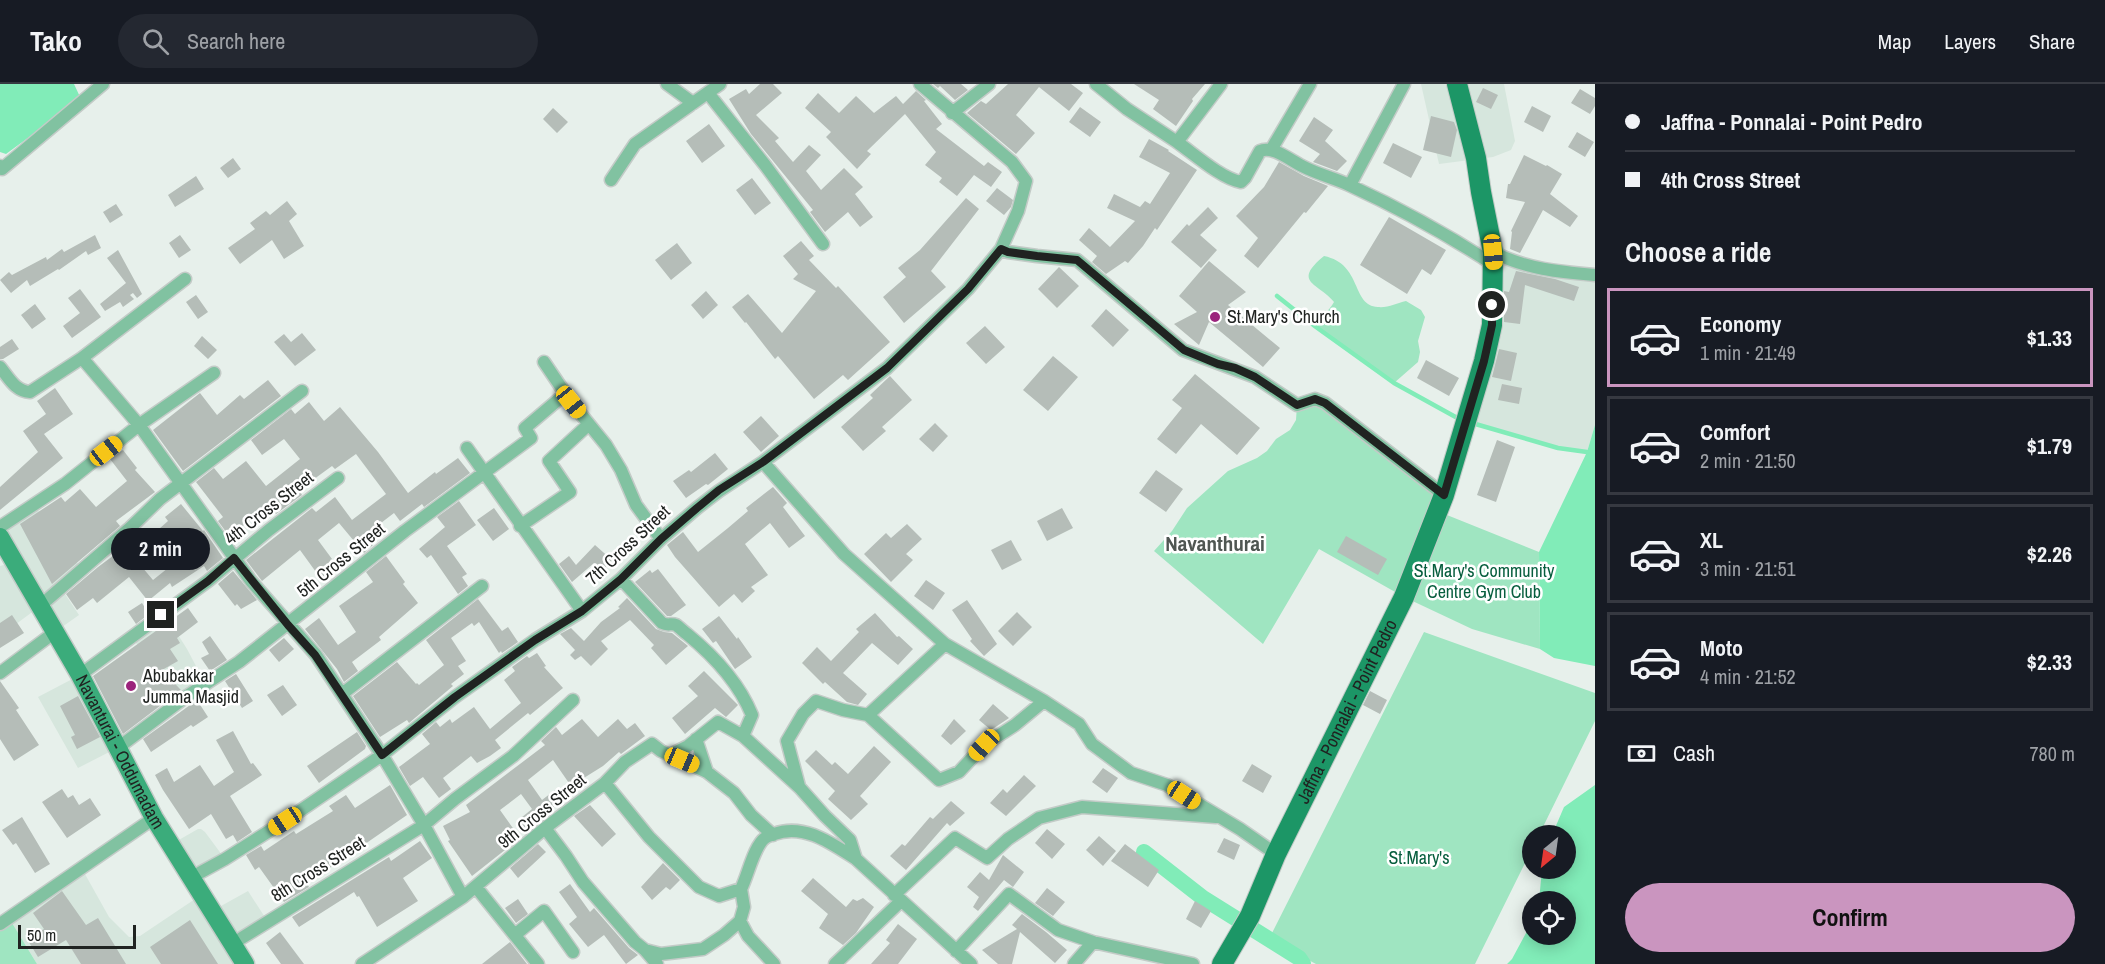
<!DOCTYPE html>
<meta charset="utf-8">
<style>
:root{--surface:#171b24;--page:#242831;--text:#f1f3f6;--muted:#9ea1a6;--line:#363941;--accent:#ca95bf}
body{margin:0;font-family:"Archivo Narrow",sans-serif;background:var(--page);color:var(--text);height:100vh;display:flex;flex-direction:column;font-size:22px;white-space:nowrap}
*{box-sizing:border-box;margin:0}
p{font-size:20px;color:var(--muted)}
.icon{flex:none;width:33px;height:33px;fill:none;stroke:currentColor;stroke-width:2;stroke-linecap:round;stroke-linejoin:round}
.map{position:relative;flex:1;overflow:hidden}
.drawer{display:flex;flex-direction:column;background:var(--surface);width:510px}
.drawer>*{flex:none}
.guide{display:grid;align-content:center;height:132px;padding:0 30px;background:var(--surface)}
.needle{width:39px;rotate:209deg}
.buttons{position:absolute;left:1522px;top:741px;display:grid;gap:12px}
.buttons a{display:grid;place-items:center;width:54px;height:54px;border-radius:50%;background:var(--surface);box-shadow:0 3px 15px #0003;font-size:30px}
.scale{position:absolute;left:18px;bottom:15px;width:118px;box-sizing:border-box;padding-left:6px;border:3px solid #202321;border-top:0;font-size:16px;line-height:21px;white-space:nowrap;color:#202321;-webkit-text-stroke:4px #fff;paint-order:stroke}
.end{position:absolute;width:27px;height:27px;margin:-14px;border:8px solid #202321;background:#fff;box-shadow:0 0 0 3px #fff}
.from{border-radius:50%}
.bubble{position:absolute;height:42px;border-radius:21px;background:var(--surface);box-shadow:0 3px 15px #0003;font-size:20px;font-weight:800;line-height:42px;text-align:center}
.car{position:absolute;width:18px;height:36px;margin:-18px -9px;border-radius:8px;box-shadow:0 0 4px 2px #0007;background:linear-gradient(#f5c518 24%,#345 0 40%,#f5c518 0 76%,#345 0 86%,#f5c518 0)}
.guide b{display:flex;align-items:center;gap:21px;height:57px;font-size:22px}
.guide b+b{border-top:2px solid var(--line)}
.guide i{width:15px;height:15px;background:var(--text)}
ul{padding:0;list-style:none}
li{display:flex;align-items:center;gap:18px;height:99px;margin:0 12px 9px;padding:0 18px;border:3px solid var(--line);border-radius:0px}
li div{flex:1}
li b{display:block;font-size:22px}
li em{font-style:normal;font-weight:800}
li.current{border-color:var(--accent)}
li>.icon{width:54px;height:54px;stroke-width:1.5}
h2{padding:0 30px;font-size:27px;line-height:72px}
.pay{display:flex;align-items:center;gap:15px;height:66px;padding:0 30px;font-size:22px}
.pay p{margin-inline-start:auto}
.cta{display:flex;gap:12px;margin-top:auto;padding:12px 30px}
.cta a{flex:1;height:69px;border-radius:36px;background:var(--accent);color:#111;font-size:24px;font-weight:800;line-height:69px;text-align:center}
header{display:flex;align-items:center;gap:36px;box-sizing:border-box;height:84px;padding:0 30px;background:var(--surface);border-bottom:2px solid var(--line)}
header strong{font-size:28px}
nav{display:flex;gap:33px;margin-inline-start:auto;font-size:21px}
.search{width:420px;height:54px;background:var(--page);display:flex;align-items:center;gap:15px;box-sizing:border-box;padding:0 21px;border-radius:33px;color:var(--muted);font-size:22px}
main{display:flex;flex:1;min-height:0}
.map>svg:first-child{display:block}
.built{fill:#d6e6dd}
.green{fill:#9fe5c1}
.water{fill:#81ecb8}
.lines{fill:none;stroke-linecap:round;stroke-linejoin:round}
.stream{stroke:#81ecb8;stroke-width:4.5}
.canal{stroke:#81ecb8;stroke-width:16}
.building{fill:#b5bdb8}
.street-casing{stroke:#c3cbc7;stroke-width:15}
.secondary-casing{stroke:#c3cbc7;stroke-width:21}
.primary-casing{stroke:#c3cbc7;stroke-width:22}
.street{stroke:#81c2a1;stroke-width:12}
.secondary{stroke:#3bac7b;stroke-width:18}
.primary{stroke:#1c9666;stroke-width:20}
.route{stroke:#202321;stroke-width:8}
.poi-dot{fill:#9b237c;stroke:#fff;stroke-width:2}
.labels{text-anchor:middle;stroke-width:5;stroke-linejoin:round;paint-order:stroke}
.poi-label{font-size:18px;fill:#202321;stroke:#fff;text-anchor:start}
.street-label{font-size:18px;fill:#202321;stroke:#fff}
.park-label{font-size:18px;fill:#075e3e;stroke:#fff}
.quarter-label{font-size:21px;font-weight:bold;fill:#4f5652;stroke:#fff}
</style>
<header>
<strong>Tako</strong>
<div class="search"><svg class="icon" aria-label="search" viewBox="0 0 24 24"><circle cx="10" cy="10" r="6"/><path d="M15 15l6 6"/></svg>Search here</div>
<nav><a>Map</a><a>Layers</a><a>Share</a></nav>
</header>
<main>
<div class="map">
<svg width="1595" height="880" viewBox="0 0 1595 880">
<rect width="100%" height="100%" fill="#e7f0eb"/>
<!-- built -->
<path class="built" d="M1421,0H1504L1515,57L1511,66L1493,73L1439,80Z
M1493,168L1595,191V341L1587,368L1558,364L1465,337L1484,277Z
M35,421L58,461L72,471L82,486L61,504L79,531L55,548L39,523L0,552V482L15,478L0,443Z
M161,531L175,546L187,565L206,601L187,612L130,553Z
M80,591L119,663L78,684L38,613Z
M198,745H201L205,748L225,775L192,793L177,757Z
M81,783L109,833L129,853L140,852L201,811L212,827L248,807L268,838L233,860L245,880H37L9,834Z"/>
<!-- green -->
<path class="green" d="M1324,172C1363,180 1351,222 1378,223C1388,224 1397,219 1406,217L1421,226L1425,233L1418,257L1420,268L1418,278L1394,299L1316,243C1321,232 1329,227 1334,218C1319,199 1291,199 1324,172Z
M1315,315L1444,411L1437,427L1539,468L1540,565L1472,545L1404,513L1319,465L1263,560L1154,467L1172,447L1187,424L1228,387L1257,374L1267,367L1276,355L1290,346L1296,336L1297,321Z
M1424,548L1595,609V637L1539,751L1533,752V763L1475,880H1316L1269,855Z
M9,834L37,880H0V840Z"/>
<!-- water -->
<path class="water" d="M0,0H74L81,15L6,70L0,68Z
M1595,341V582L1554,574L1540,565L1539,468L1587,368Z
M1595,701V880H1507L1512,875L1533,836V850H1566V818L1539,817L1542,785L1566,784V752L1552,751L1564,723Z"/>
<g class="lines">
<!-- stream -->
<path class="stream" d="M1277,212L1316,243L1394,299L1461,336
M1472,339L1558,364L1587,368"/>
<!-- canal -->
<path class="canal" d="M1144,768L1203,814L1299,874L1303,880"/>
</g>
<!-- building -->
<path class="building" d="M760,0H773L782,9L756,31L779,54L775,57L793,78L809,61L821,71L806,87L821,106L844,84L863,103L855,110L873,133L860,143L848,128L825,148L810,128L813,126L751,50L729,15L746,5L749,10Z
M933,0H961L968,6L955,16L940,2L938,4Z
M1008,0H1071L1083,9L1069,27L1039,3L1016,31L1035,49L1016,70L967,29L981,17L986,20Z
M1134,0H1205L1192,15L1193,17L1176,42L1153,25L1159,16Z
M1483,4L1498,11L1491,25L1476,18Z
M1580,5L1595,14V22L1590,30L1571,19Z
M916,7L926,16L924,17L942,40L936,45L984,82L988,78L1002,88L991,103L974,91L957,112L939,98L942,94L925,81L936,68L905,30L867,67L871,70L857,85L826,53L831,48L805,24L818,9L839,29L856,12L874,29L896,12L903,20Z
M1532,22L1551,32L1543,48L1524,38Z
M1080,23L1101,38L1090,53L1069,38Z
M553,24L568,38L557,49L543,35Z
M1431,32L1454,38L1457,46L1451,73L1423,66Z
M1314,33L1333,46L1325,57L1347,77L1337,87L1313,78L1320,70L1299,57Z
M709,40L725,62L702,79L686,57Z
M1577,48L1594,58L1585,73L1568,63Z
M1149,55L1169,66L1168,67L1197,86L1157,146L1155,144L1143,162L1128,179L1125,177L1106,190L1092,178L1097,172L1079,156L1089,144L1110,163L1135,137L1107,124L1114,110L1140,123L1145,117L1150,120L1170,89L1139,73Z
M1393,59L1422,73L1411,94L1383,79Z
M1524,71L1546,82L1547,81L1562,90L1550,110L1578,132L1570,143L1543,126L1520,169L1510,165L1512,148L1511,147L1525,118L1506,114L1508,100H1510Z
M233,74L241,85L228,94L220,84Z
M1279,78L1304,92L1328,102L1306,129L1304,128L1258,184L1244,172L1258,154L1236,132L1264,103Z
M196,92L204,105L175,123L168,111Z
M752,94L771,119L755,131L736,106Z
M997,104L1013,116L1011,123L1004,131L986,117Z
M966,114L979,125L931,187L946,203L904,239L883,213L906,193L898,184L920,166Z
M287,117L297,130L289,137L304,162L284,175L272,156L240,180L228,164L255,145L250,139L266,127L270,131Z
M116,120L123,131L110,139L103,128Z
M1208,123L1218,134L1200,151L1217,166L1201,184L1171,158L1187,140L1189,142Z
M1389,133L1446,166L1431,191L1422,185L1407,210L1360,181Z
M95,151L101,164L88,171L86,167L59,186L58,185L30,202L27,196L11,209L0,196L9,188L12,191L46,173L47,176L62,165L64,168Z
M180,151L191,166L179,174L169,159Z
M801,157L814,172L809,176L836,204L838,202L890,258L848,296L843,291L814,315L778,272L775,275L746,238L745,239L732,223L748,210L782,249L816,207L793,195L798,190L783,172Z
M677,159L692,179L671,196L655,176Z
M118,166L142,210L137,214L133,209L130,211L134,215L123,223L120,218L105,227L100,220L126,199L107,174Z
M1209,177L1246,208L1228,221L1280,264L1263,283L1209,238L1199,261L1174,240L1197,228L1179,212Z
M1059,183L1079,202L1057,224L1038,205Z
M1516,187L1555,195L1579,203L1574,217L1525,201L1520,240L1504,238V207L1509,208Z
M80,205L101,233L72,254L63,242L80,229L68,214Z
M706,207L718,221L703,235L691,221Z
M196,211L208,228L198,235L186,218Z
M35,220L46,235L32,245L21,231Z
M1106,225L1129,246L1113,263L1091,242Z
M985,242L1005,263L986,280L966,259Z
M302,249L316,266L295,282L274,258L284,250L291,258Z
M202,252L217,266L208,275L194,262Z
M12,255L19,265L3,275H0V263Z
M1499,265L1517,269L1511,297L1492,293Z
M1053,272L1078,293L1048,327L1023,306Z
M1426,276L1459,294L1449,312L1417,294Z
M1195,290L1260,344L1237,371L1201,340L1176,370L1157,355L1182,324L1172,316Z
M890,292L912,316L882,343L886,347L863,367L841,343L873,314L870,311Z
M268,296L281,312L183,387L153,346L200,309L217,331L240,311L244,315Z
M1502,300L1522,304L1519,320L1498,316Z
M55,304L73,330L44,350L63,374L0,426V403L38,368L23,347L46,330L37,317Z
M309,318L324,337L340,323L378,368L408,409L435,388L436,390L458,374L470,389L424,423L422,420L400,437L394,429L364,452L373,461L364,469L339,439L318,456L332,475L330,476L336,485L321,495L300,466L262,497L246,476L312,424L316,428L335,413L352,436L386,410L356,370L335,385L332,382L299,406L302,411L276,430L270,422L229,452L218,437L223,433L196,398L214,384L223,395L246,377L266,402L300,375L284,355L262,371L251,356L291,325L295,330Z
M761,332L779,352L761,368L743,348Z
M935,339L948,352L933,368L919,355Z
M1497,356L1515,363L1496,418L1477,411Z
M123,366L137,384L135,386L155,408L116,437L120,442L52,500L20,440L61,413L65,418L80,405L96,423L127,397L110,375Z
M715,369L728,385L708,401L706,400L686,414L673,397L689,386L691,388Z
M1156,386L1183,405L1166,428L1139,409Z
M773,403L787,419L783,423L805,452L789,464L770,439L745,460L768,491L751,503L755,507L742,519L734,510L719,523L675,473L667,461L683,448L698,468L728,444L748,427L746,424Z
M459,417L476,441L447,462L467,490L462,493L468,502L458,510L431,471L427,474L419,465L445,443L437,433Z
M181,420L203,447L204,446L223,474L207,487L204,482L172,503L170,499L148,517L129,493L97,519L93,514L77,526L66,510L98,483L125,463L153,496L173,480L150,453L168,437L165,433Z
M494,424L509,445L493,457L477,436Z
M1062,424L1073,444L1047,457L1037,437Z
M907,440L922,455L906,470L913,476L891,498L864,470L886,449L891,454Z
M1346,452L1387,475L1378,491L1337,468Z
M1011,456L1022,476L1002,486L991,466Z
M595,461L612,476L602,487L594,479L572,498L559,480L569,472L576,481Z
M386,472L405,498L403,500L418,519L379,553L381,556L352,578L358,587L344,598L337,585L305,545L319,534L338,561L356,548L339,522L373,498L366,488Z
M658,485L686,521L671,532H667L635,498L650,486L652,489Z
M233,487L257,516L241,525L237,520L235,522L218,500Z
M926,496L945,509L933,526L914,512Z
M627,514L656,545L664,548L672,549L688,562L666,581L651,564L654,561L630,536L601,557L608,565L591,582L581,572L575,576L570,571L575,566L560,550L571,544L584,557L601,538L620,524L618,523Z
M478,515L502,547L508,543L518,558L502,569L501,567L499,569L479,538L474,542L472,539L451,554L466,577L458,582L464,590L451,600L453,602L409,639L407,636L380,653L353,612L397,578L416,600L417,599L419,601L444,581L426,556Z
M967,516L997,560L984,572L970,557L972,555L952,526Z
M142,519L149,530L136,540L128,528Z
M188,524L198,538L177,554L180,559L170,565L178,577L162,586L181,606L123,650L93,592Z
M1017,528L1032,543L1013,562L998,547Z
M875,529L897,553L899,552L913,565L898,581L872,559L843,589L867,610L858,621L847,618L825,598L823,600L802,579L817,563L831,577L859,548L856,545Z
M12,531L24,549L0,564V539Z
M719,532L737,555L738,553L752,573L735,585L716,557L713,559L702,545Z
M210,552L227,576L210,587L201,574L209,570L202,558Z
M284,554L294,565L279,578L269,566Z
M537,569L546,582L544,583L563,604L530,631L528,629L495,656L501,664L490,672L477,679L471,672L443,694L451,705L439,714L423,693L410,702L399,683L430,660L422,650L436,638L440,643L450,635L452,639L474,623L490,645L521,619L504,596L515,587L512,583L527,572L529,574Z
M704,587L738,621L726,633L715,624L685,650L672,634L698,612L688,602Z
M236,590L253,617L242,624L225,597Z
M0,597L19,624L16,626L39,661L14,677L0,655Z
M283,601L297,621L282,632L267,611Z
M1370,607L1387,616L1380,630L1363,621Z
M78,612L100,653L77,665L71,653L75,651L60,622Z
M197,616L208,633L193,643L191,641L151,668L143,655Z
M993,620L1009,634L991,646L979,636Z
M582,635L598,653L618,635L627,645L635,639L645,652L621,670L619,668L603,682L571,702L553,676L528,696L542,716L555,706L564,716L522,746L516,738L532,725L521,710L500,726L520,754L472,792L448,757L450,756L443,742L470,728L466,721L545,661L541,657L556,643L562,651Z
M954,635L966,647L951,661L941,652Z
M233,647L251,680L253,679L262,691L230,712L252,748L237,758L233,751L226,755L211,730L189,745L163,706L155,691L167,684L174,698L200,681L214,702L234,688L216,656Z
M357,648L366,662L365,665L319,699L307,682Z
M874,662L891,678L860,712L868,720L851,736L828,715L835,707L805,677L816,666L832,681L835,678L848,690Z
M1252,680L1272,692L1263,709L1242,697Z
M1103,684L1118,694L1107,709L1092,698Z
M1024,691L1036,702L1006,732L990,719L1003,705L1007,709Z
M390,701L407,731L365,760L362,755L342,772L344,774L307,800L309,803L284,818L259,783L255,786L246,771L261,762L264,767L294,747L296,750L333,727L329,722L346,711L355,724Z
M62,705L68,714L73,711L79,721L90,714L101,731L67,754L42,718Z
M951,717L965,729L950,742L947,739L906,786L890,772L902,760L905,762L930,733L933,735Z
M590,721L616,750L602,763L574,732Z
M22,733L50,780L35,789L16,759L13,761L2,746Z
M1047,745L1065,760L1052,775L1035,759Z
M1099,752L1116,767L1103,782L1086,766Z
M1224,754L1240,761L1234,776L1217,768Z
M420,757L432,774L403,794L418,817L377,843L359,812L357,813L354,808L299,843L292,833L389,773L391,777Z
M538,760L546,768L518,794L510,784Z
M1125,760L1159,786L1148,803L1111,777Z
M1003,771L1024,788L1013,803L1004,796L978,827L973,823L979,813L967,803L980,788L989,796Z
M663,779L680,796L670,806L666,803L652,816L641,803Z
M813,794L846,823L853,815L857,817L863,814L874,823L856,849L843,861L819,844L828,830L801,807Z
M570,800L590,828L594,824L629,864L638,871L626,880L604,851L588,863L569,840L577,833L559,808Z
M1047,804L1065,818L1053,832L1035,819Z
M62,807L86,841L98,834L126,880H81L66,856L38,873L27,855L44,845L33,829Z
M518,815L528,830L516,839L505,824Z
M1195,817L1211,827L1201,844L1186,835Z
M1022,830L1046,848L1067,866L1055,879L1020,848L1012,880H998L982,866L1017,845L1012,841Z
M190,836L218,880H161L150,863Z
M898,840L917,855L898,880H871L890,859L886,856Z
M280,848L304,880H281L266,859Z
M510,858L527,880H482Z"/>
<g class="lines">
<!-- street casing -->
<g class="street-casing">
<path id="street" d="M667,0L693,19
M1096,0L1127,25L1177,58
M1221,0L1177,58C1194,70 1222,95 1241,98L1245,94L1260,67C1273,61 1291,77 1302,82C1317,90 1334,94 1349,101C1399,124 1448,151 1494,181
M708,9L765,81L823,160
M952,29L989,0
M1271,66L1310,0
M0,82L2,85L103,0
M611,96L635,60L720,0
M1350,101L1404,0
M1001,165L1008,168L1037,172L1077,176L1183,266L1255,293L1297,321L1315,315L1325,319L1444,411
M1493,168C1525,185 1560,188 1595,191
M82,274L139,341L251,497L316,571L382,671L424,741L463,813
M544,278L571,318L606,361L621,386L636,421L661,455
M0,283C9,294 15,307 30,308L82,274L185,195
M467,364L582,527
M763,378L844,470L945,560L1044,617L1079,640L1092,660L1131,689L1167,701L1240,745L1276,770
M520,442L570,408L549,377L589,340
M0,443L65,400L139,341L214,289
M621,495L662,539C668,542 671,539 676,541C679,543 684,548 687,550C714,572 739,599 752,631L743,652L800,704L825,732L850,756L856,775L971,880
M40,522L130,444L160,415L302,307
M0,589L55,548
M80,591L208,497L269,446L338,394
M342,610L482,502
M868,631L945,560
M696,655L707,688
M119,663L187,612L239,578L405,447L531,354L525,344L565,310
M670,671L707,688L734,709L751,731L773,751
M605,699L649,753L699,803L719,812L741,805C748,791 754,762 765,754C767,752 771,751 774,750C804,739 831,759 856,775
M799,702L787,657L803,630L816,617L843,626L868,631L939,696L959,688L984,661L1015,641L1044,617
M545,744L566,772L583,798L635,858L645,866L661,870L703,865L724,851L740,837
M192,793L225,775L285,737L382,671L455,613L535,556L582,527L621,495L661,455L697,424L719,407L763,378L887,284L968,205L1001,165L1018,127L1026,97L1012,78L920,0
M476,803L538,880
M741,805L744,823L740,837L748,852L774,880
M894,811L955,754L987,774L1008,755L1039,734L1082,723L1216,733
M0,840L154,734
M516,850L544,827L573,868
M232,860L424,741L455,715L513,672L573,616
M645,866L657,880
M956,867L1009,810L1058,846L1093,858L1193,880
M362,880L463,813L545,744L605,699L625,678L652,660L661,667L670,671L688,662L718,638L743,652
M835,880L901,817
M1074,880L1093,858"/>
</g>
<!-- secondary casing -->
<g class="secondary-casing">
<g id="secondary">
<path id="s1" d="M0,453L80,591L154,734L245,880"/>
</g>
</g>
<!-- primary casing -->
<g class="primary-casing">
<g id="primary">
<path id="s2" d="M1222,880L1250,832L1276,770L1404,513L1444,411L1484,277L1492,241L1493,168L1481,108L1476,74L1457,0"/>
</g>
</g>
<!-- street -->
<use href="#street" class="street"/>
<!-- secondary -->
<use href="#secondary" class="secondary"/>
<!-- primary -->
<use href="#primary" class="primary"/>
</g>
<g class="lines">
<!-- route -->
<path class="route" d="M161,531L208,497L234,474L288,541L315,571L382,671L455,613L535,556L582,527L621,495L661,455L697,424L719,406L763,378L887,284L968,205L1001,165L1008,168L1037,172L1077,176L1184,266L1218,280L1235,284L1255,293L1297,321L1315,315L1325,319L1444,411L1484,277L1492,241V221"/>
</g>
<!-- markers -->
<g class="poi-dot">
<circle cx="1215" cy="233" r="6"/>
<circle cx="131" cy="602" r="6"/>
</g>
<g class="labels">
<!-- poi labels -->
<g class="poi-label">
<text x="1227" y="239">St.Mary's Church</text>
<text x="143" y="598">Abubakkar<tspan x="143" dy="21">Jumma Masjid</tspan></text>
</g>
<!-- street labels -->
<g class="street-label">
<text transform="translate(269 424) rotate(-38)" y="6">4th Cross Street</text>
<text transform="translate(628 461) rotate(-43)" y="6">7th Cross Street</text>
<text transform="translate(341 476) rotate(-39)" y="6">5th Cross Street</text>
<text dy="6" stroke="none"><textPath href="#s2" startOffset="282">Jaffna - Ponnalai - Point Pedro</textPath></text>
<text dy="6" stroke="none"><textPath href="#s1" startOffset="246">Navanturai - Oddumadam</textPath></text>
<text transform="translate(542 727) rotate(-39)" y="6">9th Cross Street</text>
<text transform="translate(318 785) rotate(-32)" y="6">8th Cross Street</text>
</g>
<!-- park labels -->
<g class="park-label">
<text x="1484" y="493">St.Mary's Community<tspan x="1484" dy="21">Centre Gym Club</tspan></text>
<text x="1419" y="780">St.Mary's</text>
</g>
<!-- quarter labels -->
<g class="quarter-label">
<text x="1215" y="467">Navanthurai</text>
</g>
</g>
</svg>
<div class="buttons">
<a><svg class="needle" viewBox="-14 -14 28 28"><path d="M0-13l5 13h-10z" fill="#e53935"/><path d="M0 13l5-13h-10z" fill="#9ea1a6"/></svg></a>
<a><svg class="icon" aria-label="locate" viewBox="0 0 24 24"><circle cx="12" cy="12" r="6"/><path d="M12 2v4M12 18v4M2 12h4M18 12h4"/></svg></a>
</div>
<div class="scale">50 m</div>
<i class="end from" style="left:1492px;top:221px"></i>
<i class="end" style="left:161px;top:531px"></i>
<div class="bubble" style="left:111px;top:444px;width:99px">2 min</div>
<i class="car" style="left:1493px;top:168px;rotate:175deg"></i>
<i class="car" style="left:571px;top:318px;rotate:141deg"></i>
<i class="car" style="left:106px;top:367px;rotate:52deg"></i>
<i class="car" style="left:984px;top:661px;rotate:223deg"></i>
<i class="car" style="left:682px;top:676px;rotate:113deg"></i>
<i class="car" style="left:1184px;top:711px;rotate:123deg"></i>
<i class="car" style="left:285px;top:737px;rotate:237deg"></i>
</div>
<section class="drawer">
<div class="guide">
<b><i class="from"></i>Jaffna - Ponnalai - Point Pedro</b>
<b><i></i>4th Cross Street</b>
</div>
<h2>Choose a ride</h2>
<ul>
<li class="current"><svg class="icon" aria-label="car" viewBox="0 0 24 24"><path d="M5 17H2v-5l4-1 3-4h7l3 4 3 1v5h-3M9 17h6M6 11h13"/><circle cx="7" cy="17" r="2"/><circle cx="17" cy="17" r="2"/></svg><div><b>Economy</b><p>1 min · 21:49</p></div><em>$1.33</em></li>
<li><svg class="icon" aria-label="car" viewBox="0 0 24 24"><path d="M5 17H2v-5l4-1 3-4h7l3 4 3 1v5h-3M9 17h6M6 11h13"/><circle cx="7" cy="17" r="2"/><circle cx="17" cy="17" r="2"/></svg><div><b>Comfort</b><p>2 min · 21:50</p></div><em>$1.79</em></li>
<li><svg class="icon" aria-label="car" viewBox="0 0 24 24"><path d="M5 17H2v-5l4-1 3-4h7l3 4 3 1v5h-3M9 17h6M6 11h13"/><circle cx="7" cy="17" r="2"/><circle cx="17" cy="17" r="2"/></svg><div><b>XL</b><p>3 min · 21:51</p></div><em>$2.26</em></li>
<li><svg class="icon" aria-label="car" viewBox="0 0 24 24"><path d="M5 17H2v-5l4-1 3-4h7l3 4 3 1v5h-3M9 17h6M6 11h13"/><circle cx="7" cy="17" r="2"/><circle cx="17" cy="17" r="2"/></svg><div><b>Moto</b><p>4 min · 21:52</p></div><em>$2.33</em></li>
</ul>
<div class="pay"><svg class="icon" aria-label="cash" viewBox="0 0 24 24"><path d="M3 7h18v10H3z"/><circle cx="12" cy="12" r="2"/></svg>Cash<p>780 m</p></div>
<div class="cta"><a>Confirm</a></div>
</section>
</main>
